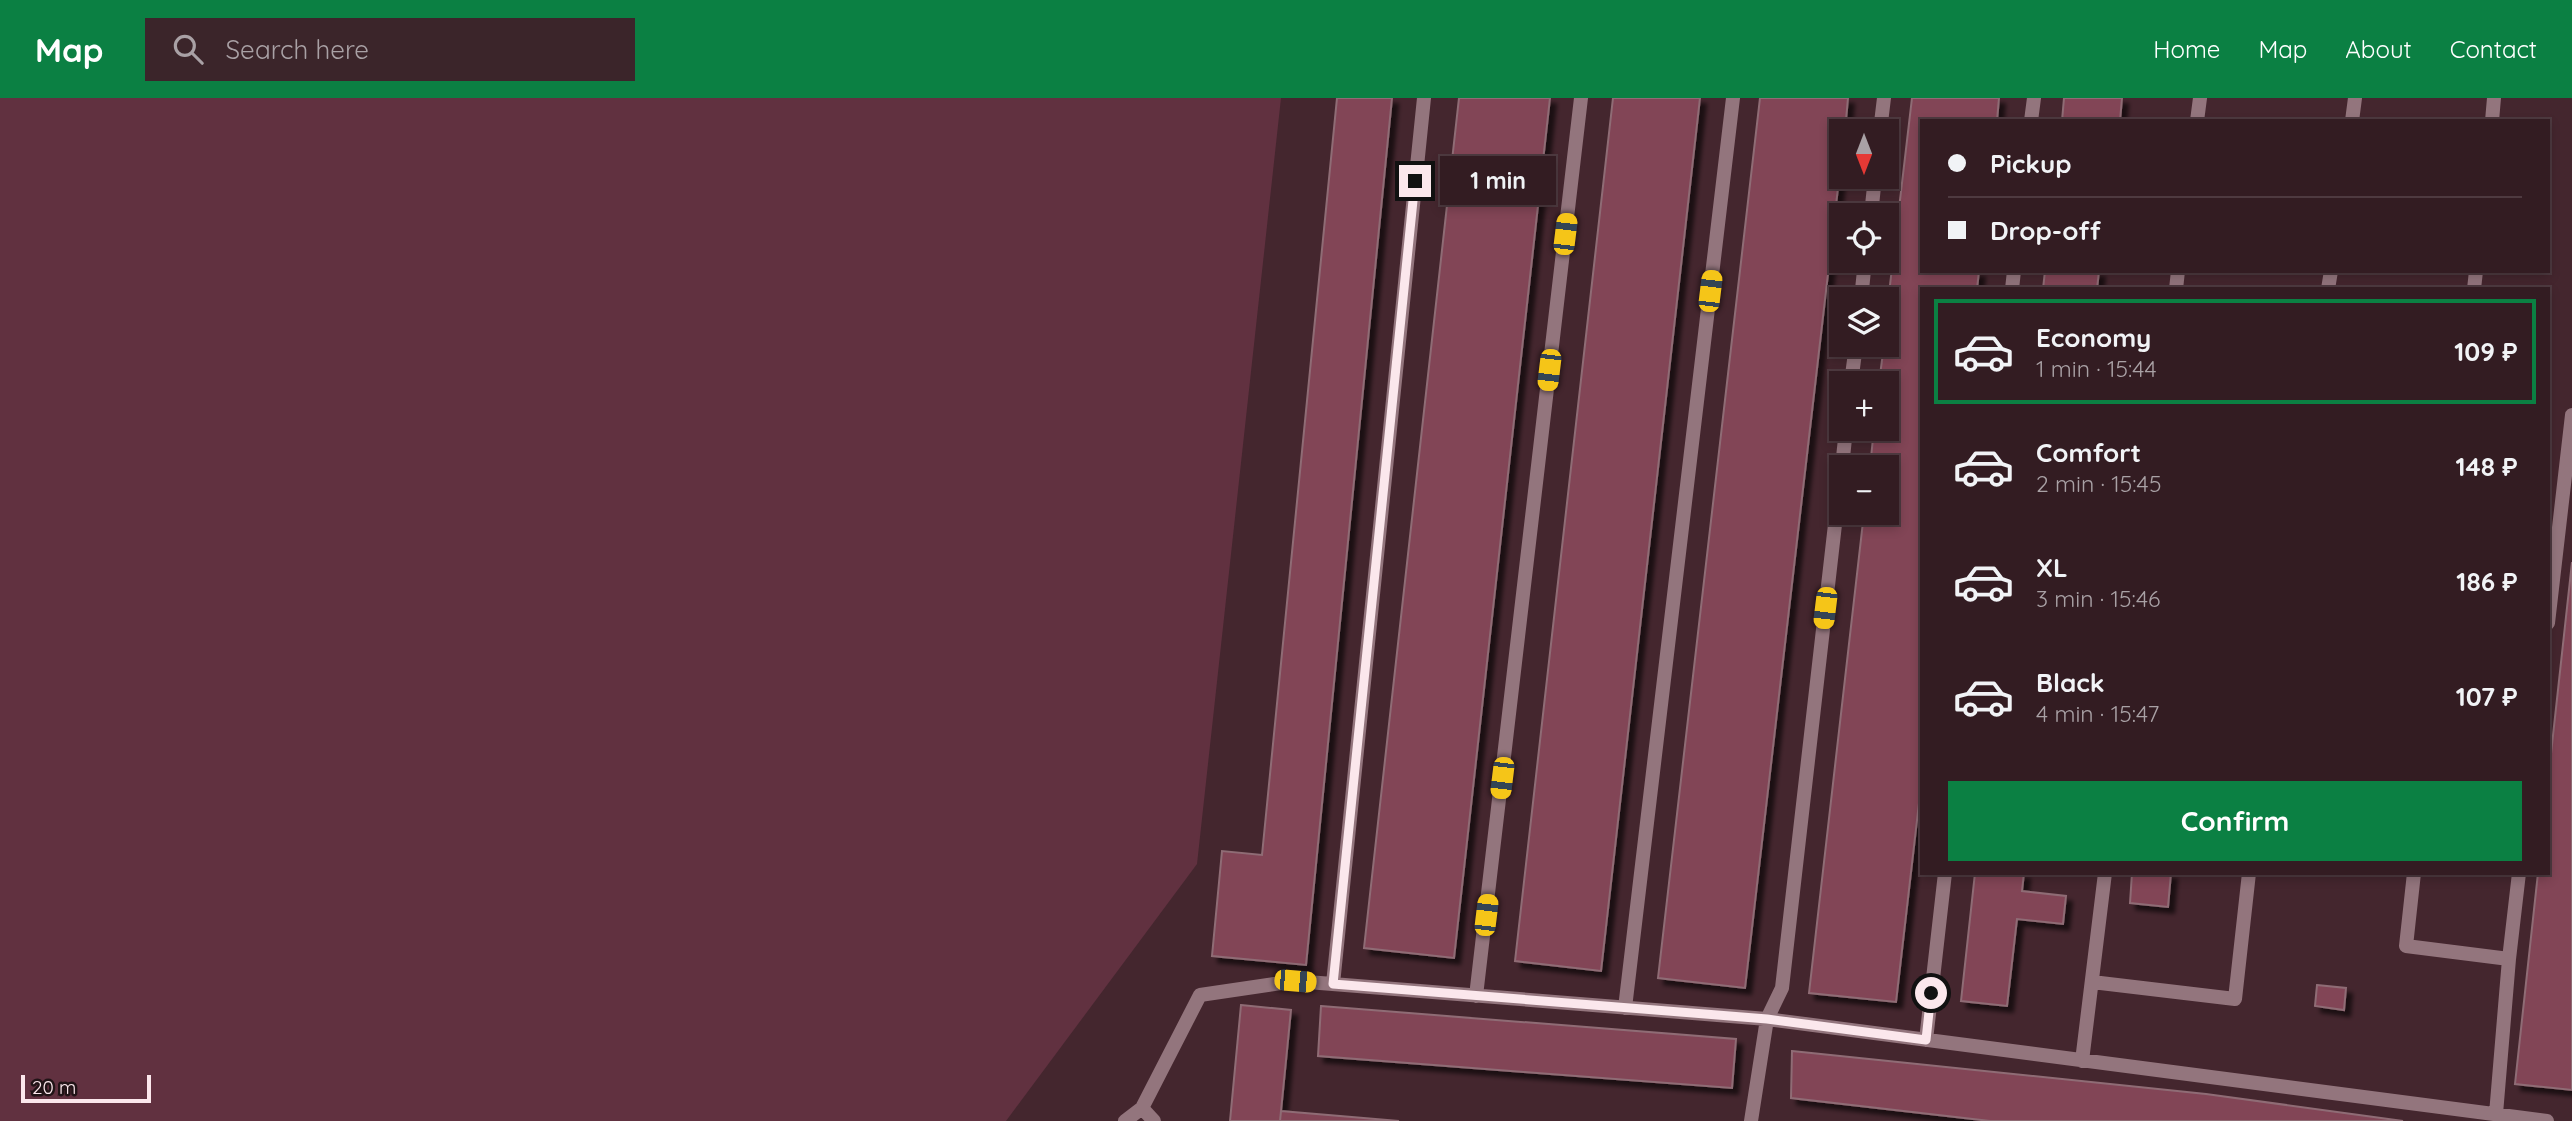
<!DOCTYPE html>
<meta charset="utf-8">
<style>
:root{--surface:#331c22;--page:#3b252a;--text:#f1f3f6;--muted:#a9a1a5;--line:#4e3a40;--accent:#0b8043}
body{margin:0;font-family:Quicksand,sans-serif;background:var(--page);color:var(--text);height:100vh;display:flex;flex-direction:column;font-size:26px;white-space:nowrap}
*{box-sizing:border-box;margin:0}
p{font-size:23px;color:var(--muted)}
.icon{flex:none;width:38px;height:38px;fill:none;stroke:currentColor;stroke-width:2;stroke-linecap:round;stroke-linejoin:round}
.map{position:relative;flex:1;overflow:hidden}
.drawer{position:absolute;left:1920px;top:189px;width:630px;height:588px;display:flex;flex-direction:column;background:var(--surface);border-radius:0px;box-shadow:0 4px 10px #0003,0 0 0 2px var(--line)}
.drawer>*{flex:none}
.hud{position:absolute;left:1920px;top:21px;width:630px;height:154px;border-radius:0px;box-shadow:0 4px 10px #0003,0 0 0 2px var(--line);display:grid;align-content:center;height:154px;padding:0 28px;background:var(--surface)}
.needle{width:46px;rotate:180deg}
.controls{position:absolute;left:1829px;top:21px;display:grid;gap:14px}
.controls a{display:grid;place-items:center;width:70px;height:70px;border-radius:0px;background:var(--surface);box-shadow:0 4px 10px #0003,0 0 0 2px var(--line);font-size:35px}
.scale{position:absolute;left:21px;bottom:18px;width:130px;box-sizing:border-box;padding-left:7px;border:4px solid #fbe7ec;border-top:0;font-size:19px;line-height:24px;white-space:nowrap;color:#fbe7ec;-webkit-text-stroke:5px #211417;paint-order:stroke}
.end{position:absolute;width:32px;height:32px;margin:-16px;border:9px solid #fbe7ec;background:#111;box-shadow:0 0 0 4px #111}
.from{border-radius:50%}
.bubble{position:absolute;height:49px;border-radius:0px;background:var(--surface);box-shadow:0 4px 10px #0003,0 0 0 2px var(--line);font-size:23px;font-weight:700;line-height:49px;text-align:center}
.car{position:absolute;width:21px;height:42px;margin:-21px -10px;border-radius:9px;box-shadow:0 0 5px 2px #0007;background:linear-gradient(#f5c518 24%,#345 0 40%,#f5c518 0 76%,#345 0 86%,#f5c518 0)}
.hud b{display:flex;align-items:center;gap:24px;height:66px;font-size:26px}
.hud b+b{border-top:2px solid var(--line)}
.hud i{width:18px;height:18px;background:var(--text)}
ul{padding:12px 0 0;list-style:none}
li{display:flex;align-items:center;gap:21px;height:105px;margin:0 14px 10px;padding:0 14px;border:4px solid transparent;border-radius:0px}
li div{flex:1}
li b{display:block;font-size:26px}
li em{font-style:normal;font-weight:700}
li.on{border-color:var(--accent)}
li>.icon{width:63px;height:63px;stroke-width:1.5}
.cta{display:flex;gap:14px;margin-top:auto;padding:14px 28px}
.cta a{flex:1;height:80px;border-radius:0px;background:var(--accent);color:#fff;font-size:28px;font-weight:700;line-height:80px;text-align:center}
header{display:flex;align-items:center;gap:42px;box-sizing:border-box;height:98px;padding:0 35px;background:var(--accent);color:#fff}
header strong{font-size:33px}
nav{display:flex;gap:38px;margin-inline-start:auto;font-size:24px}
.search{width:490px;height:63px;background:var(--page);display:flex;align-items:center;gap:18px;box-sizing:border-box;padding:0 24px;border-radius:0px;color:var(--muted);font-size:26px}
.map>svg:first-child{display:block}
.green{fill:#613140}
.building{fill:#824557;stroke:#8f6c75;stroke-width:2;filter:url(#shadow)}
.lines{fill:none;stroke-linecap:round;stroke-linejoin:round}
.lane{stroke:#93757d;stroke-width:14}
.route{stroke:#fbe7ec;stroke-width:9}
</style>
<header>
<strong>Map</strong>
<div class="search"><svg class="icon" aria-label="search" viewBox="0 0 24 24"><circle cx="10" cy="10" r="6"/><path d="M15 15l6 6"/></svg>Search here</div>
<nav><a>Home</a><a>Map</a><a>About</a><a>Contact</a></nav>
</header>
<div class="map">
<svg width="2572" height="1023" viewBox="0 0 2572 1023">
<defs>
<filter id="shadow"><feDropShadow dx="6" dy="6" stdDeviation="2" flood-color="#0009"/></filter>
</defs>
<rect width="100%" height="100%" fill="#44262e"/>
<!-- green -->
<path class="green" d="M0,0H1281L1197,766L1006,1023H0Z"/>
<!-- building -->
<path class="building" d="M1337,0H1392L1306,867L1212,858L1222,753L1262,757Z
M1459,0H1550L1454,860L1364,850Z
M1613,0H1700L1601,873L1515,863Z
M1760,0H1848L1845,33H1841V64L1745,890L1658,880Z
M1912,0H1999L1997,23H1922V173H1979L1977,191H1922V679L1896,904L1809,895L1864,415H1886V369H1870L1874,331H1886V285H1879L1884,247H1886V221Z
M2064,0H2122L2120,23H2062Z
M2045,173H2099L2097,191H2043Z
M2572,464V992L2515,986L2538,775H2548V683Z
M1975,775H2024L2022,793L2066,798L2063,826L2017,821L2007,908L1961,903Z
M2132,775H2171L2168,809L2130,805Z
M2317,887L2346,890L2344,912L2315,908Z
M1241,907L1291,912L1280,1023H1230Z
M1321,908L1736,941L1732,990L1318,958Z
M1792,953L2206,996L2403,1023H1990L1791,1000Z
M1281,1013L1399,1023H1280Z"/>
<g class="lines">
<!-- lane -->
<path class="lane" d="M2031,23L2034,0
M2197,23L2200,0
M2352,23L2355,0
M2492,23L2494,0
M1880,33L1884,0
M1871,117L1875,79
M2012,191L2014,173
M2176,191L2178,173
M2328,191L2331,173
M2474,191L2476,173
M1861,201L1865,163
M1851,285L1856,247
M1842,369L1846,331
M1841,374L1782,890L1767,921L2547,1023
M2548,525L2572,317
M2414,775L2406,848L2509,861L2496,1016
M2509,861L2519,775
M2092,884L2235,901L2249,775
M1333,886L1424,0
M1476,898L1581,0
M1625,910L1733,0
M1926,942L1945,775
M2082,963L2105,775
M1142,1010L1200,897L1295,883L1767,921L1751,1023
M1125,1023L1142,1010L1154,1023"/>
</g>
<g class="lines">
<!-- route -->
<path class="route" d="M1415,83L1333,886L1767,921L1926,942L1931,895"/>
</g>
</svg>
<div class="controls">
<a><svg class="needle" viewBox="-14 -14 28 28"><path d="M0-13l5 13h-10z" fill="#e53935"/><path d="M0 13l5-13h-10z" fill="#a9a1a5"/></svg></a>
<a><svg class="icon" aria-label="locate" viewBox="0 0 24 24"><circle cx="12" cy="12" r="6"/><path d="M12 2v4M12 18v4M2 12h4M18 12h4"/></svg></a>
<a><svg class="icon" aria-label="layers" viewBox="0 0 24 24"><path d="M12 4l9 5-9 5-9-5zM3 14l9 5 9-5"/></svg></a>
<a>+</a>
<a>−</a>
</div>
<div class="scale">20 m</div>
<i class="end from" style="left:1931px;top:895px"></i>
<i class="end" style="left:1415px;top:83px"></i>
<div class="bubble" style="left:1440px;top:58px;width:116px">1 min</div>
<i class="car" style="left:1565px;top:136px;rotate:7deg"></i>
<i class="car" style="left:1710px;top:193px;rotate:7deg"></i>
<i class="car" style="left:1549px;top:272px;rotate:187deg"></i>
<i class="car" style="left:1825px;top:510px;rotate:187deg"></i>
<i class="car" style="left:1502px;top:680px;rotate:187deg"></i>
<i class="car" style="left:1486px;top:817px;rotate:7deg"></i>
<i class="car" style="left:1295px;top:883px;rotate:95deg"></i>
<div class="hud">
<b><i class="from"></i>Pickup</b>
<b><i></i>Drop-off</b>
</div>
<section class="drawer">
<ul>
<li class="on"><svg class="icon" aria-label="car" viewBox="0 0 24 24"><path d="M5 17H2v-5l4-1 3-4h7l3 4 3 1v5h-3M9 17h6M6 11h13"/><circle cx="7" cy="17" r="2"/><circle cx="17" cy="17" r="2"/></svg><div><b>Economy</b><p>1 min · 15:44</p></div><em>109 ₽</em></li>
<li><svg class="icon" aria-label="car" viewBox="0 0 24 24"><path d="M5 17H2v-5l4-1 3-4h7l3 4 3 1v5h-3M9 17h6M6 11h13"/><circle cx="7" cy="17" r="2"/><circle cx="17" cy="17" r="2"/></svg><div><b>Comfort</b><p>2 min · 15:45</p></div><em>148 ₽</em></li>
<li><svg class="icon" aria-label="car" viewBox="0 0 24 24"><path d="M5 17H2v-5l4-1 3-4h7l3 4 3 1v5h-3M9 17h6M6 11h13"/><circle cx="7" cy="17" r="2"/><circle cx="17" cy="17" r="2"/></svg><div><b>XL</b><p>3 min · 15:46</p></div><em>186 ₽</em></li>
<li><svg class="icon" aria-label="car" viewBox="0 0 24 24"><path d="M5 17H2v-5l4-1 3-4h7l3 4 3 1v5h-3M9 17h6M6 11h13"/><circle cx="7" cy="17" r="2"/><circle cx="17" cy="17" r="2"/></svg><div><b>Black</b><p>4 min · 15:47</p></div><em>107 ₽</em></li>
</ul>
<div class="cta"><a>Confirm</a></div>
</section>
</div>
